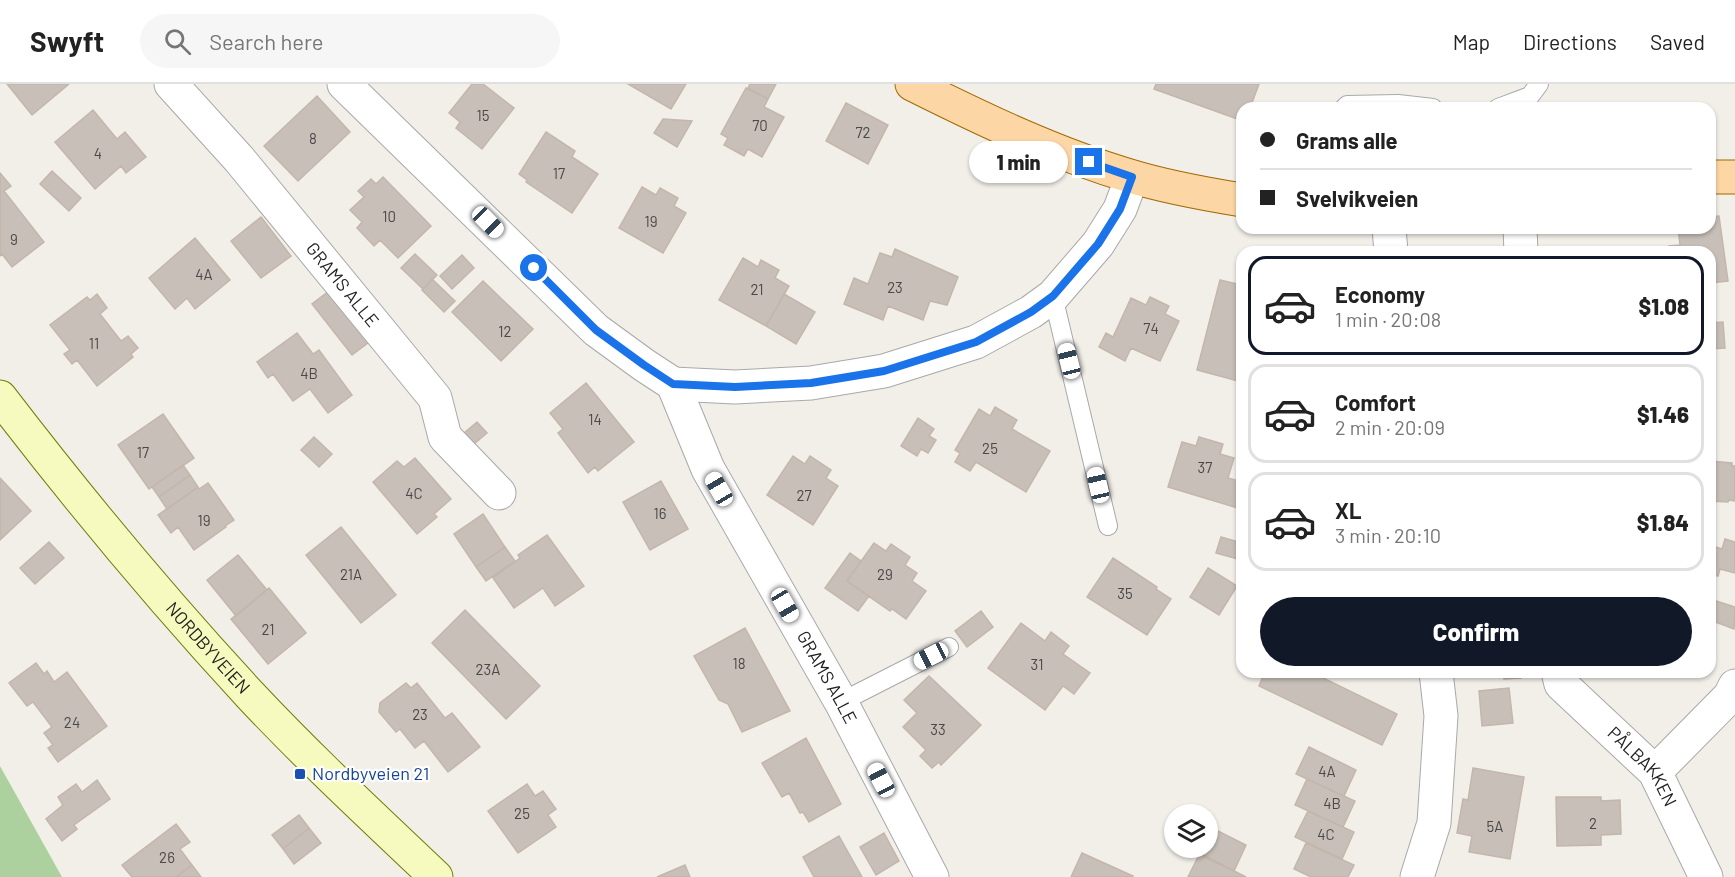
<!DOCTYPE html>
<meta charset="utf-8">
<style>
:root{--surface:#fff;--page:#f6f6f6;--text:#222;--muted:#767676;--line:#e0e0e0;--accent:#111827}
body{margin:0;font-family:Barlow,sans-serif;background:var(--page);color:var(--text);height:100vh;display:flex;flex-direction:column;font-size:22px;white-space:nowrap}
*{box-sizing:border-box;margin:0}
p{font-size:20px;color:var(--muted)}
.icon{flex:none;width:33px;height:33px;fill:none;stroke:currentColor;stroke-width:2;stroke-linecap:round;stroke-linejoin:round}
.map{position:relative;flex:1;overflow:hidden}
.panel{position:absolute;left:1236px;top:162px;width:480px;height:432px;display:flex;flex-direction:column;background:var(--surface);border-radius:18px;box-shadow:0 2px 4px #0004}
.panel>*{flex:none}
.guide{position:absolute;left:1236px;top:18px;width:480px;height:132px;border-radius:18px;box-shadow:0 2px 4px #0004;display:grid;align-content:center;height:132px;padding:0 24px;background:var(--surface)}
.buttons{position:absolute;left:1164px;top:720px;display:grid;gap:12px}
.buttons a{display:grid;place-items:center;width:54px;height:54px;border-radius:50%;background:var(--surface);box-shadow:0 2px 4px #0004;font-size:30px}
.end{position:absolute;width:27px;height:27px;margin:-14px;border:8px solid #1a73e8;background:#fff;box-shadow:0 0 0 3px #fff}
.from{border-radius:50%}
.bubble{position:absolute;height:42px;border-radius:21px;background:var(--surface);box-shadow:0 2px 4px #0004;font-size:20px;font-weight:800;line-height:42px;text-align:center}
.car{position:absolute;width:18px;height:36px;margin:-18px -9px;border-radius:8px;box-shadow:0 0 4px 2px #0007;background:linear-gradient(#fff 24%,#345 0 40%,#fff 0 76%,#345 0 86%,#fff 0)}
.guide b{display:flex;align-items:center;gap:21px;height:57px;font-size:22px}
.guide b+b{border-top:2px solid var(--line)}
.guide i{width:15px;height:15px;background:var(--text)}
ul{padding:10px 0 0;list-style:none}
li{display:flex;align-items:center;gap:18px;height:99px;margin:0 12px 9px;padding:0 12px;border:3px solid var(--line);border-radius:18px}
li div{flex:1}
li b{display:block;font-size:22px}
li em{font-style:normal;font-weight:800}
li.active{border-color:var(--accent)}
li>.icon{width:54px;height:54px;stroke-width:1.5}
.primary-button{display:flex;gap:12px;margin-top:auto;padding:12px 24px}
.primary-button a{flex:1;height:69px;border-radius:36px;background:var(--accent);color:#fff;font-size:24px;font-weight:800;line-height:69px;text-align:center}
header{display:flex;align-items:center;gap:36px;box-sizing:border-box;height:84px;padding:0 30px;background:var(--surface);border-bottom:2px solid var(--line)}
header strong{font-size:28px}
nav{display:flex;gap:33px;margin-inline-start:auto;font-size:21px}
.search{width:420px;height:54px;background:var(--page);display:flex;align-items:center;gap:15px;box-sizing:border-box;padding:0 21px;border-radius:33px;color:var(--muted);font-size:22px}
.map>svg:first-child{display:block}
.forest{fill:#add19e}
.building{fill:#c7bfb8;stroke:#c4b6ab;stroke-width:1.5}
.lines{fill:none;stroke-linecap:round;stroke-linejoin:round}
.service-casing{stroke:#a9a9a9;stroke-width:20}
.minor-casing{stroke:#a9a9a9;stroke-width:35}
.secondary-casing{stroke:#707d05;stroke-width:35}
.primary-casing{stroke:#a06b00;stroke-width:35}
.service{stroke:#fff;stroke-width:18}
.minor{stroke:#fff;stroke-width:33}
.secondary{stroke:#f7fabf;stroke-width:33}
.primary{stroke:#fcd6a4;stroke-width:33}
.route{stroke:#1a73e8;stroke-width:8}
.transit-dot{fill:#1a4fb4;stroke:#fff;stroke-width:2}
.labels{text-anchor:middle;stroke-width:4.5;stroke-linejoin:round;paint-order:stroke}
.number-label{font-size:15px;fill:#4b4948}
.street-label{font-size:18px;fill:#222;stroke:#fff}
.transit-label{font-size:18px;fill:#164399;stroke:#fff;text-anchor:start}
</style>
<header>
<strong>Swyft</strong>
<div class="search"><svg class="icon" aria-label="search" viewBox="0 0 24 24"><circle cx="10" cy="10" r="6"/><path d="M15 15l6 6"/></svg>Search here</div>
<nav><a>Map</a><a>Directions</a><a>Saved</a></nav>
</header>
<div class="map">
<svg width="1735" height="793" viewBox="0 0 1735 793">
<rect width="100%" height="100%" fill="#f2efe9"/>
<!-- forest -->
<path class="forest" d="M0,682L62,793H0Z"/>
<!-- building -->
<path class="building" d="M7,0H69L32,31Z
M472,0H483L514,24L482,65L456,44L460,38L449,29Z
M628,0H686L671,25Z
M750,0H776L768,15L748,4Z
M1156,0H1259L1250,24H1242L1240,36L1154,5Z
M746,4L768,15L764,23L784,33L762,73L748,65L744,72L724,61L728,54L721,50Z
M317,12L350,48L298,97L264,62Z
M846,19L888,41L868,80L826,57Z
M93,26L117,55L125,48L146,73L126,89L121,82L95,105L55,58Z
M663,35L692,37L677,63L654,49Z
M546,48L575,67L572,73L598,90L572,129L526,98L527,96L519,90Z
M52,87L81,114L69,127L40,100Z
M0,89L11,102L4,107L44,158L12,183L2,170L0,172Z
M383,93L431,142L398,174L380,156L374,162L357,144L362,138L350,126L364,113L358,107L371,95L376,100Z
M642,103L656,111L660,104L678,114L674,122L686,129L663,169L619,144Z
M1719,132L1728,197L1710,199V168H1669V162L1680,161L1678,144H1710V133Z
M261,133L291,172L261,194L231,157Z
M195,154L230,196L195,225L187,214L175,225L149,194Z
M895,165L958,193L947,221L930,217L923,236L888,222L883,236L844,220L854,194L868,200L880,169L892,173Z
M415,170L437,191L423,205L401,184Z
M462,171L474,184L452,205L440,192Z
M743,174L758,183L761,176L779,186L775,194L789,202L766,242L719,216Z
M432,195L455,217L444,228L422,206Z
M1220,196L1242,201V298L1197,286Z
M483,197L533,245L501,277L452,228Z
M329,207L369,258L352,271L312,220Z
M97,210L107,224L100,230L121,257L128,252L138,264L131,270L133,273L97,302L77,276L72,280L64,270L70,266L50,241L87,213L90,216Z
M784,210L815,228L796,260L766,242Z
M1150,213L1169,222L1165,230L1179,237L1160,277L1131,264L1125,277L1099,263L1106,249L1113,253L1131,214L1146,221Z
M1723,238L1725,264L1710,265V239Z
M297,249L313,270L319,266L352,311L328,329L310,305L293,317L273,290L268,294L257,278Z
M586,299L634,358L598,387L595,383L588,389L558,349L563,345L550,329Z
M995,323L1017,336L1012,345L1050,367L1026,408L976,378L970,387L955,378L960,369L955,366L979,325L990,332Z
M163,330L194,374L149,405L118,361Z
M918,334L934,345L929,352L936,356L928,369L921,365L917,372L901,362Z
M477,338L487,349L474,360L464,349Z
M314,353L332,370L319,383L301,366Z
M1199,353L1223,360L1220,370L1234,374L1228,394L1242,398L1241,425L1168,403L1182,358L1196,362Z
M793,372L805,380L810,372L831,386L826,394L838,402L813,441L767,411Z
M415,374L451,415L434,430L437,433L417,450L373,398L397,377L404,383Z
M1710,377L1732,379V382H1735V417L1729,416L1728,418L1710,417Z
M183,381L190,391L159,413L152,403Z
M190,391L198,403L167,425L159,413Z
M0,394L31,427L0,456Z
M661,397L688,445L650,466L623,418Z
M208,399L234,436L225,442L226,443L194,466L178,443L171,449L158,431L198,403L199,405Z
M483,430L505,463L476,483L454,450Z
M341,443L396,511L361,539L306,471Z
M547,451L584,502L555,522L543,504L514,524L493,494L520,474L518,471Z
M1221,453L1242,459L1238,475L1216,469Z
M1725,455L1735,458V489L1720,485L1718,492L1710,490V461L1722,465Z
M49,458L64,474L35,500L20,484Z
M874,459L886,467L891,460L910,473L905,481L917,489L912,497L926,507L906,535L892,525L890,527L847,497Z
M505,463L515,477L486,497L476,483Z
M850,469L861,477L847,497L869,512L858,527L825,504Z
M238,471L267,506L236,532L207,496Z
M1113,474L1157,503L1156,505L1171,515L1147,551L1087,513Z
M1208,484L1237,502L1219,531L1190,513Z
M269,504L306,549L268,580L231,535Z
M1710,515L1735,523L1734,545L1710,536Z
M465,526L540,602L506,635L432,559Z
M981,527L993,543L967,563L955,547Z
M1021,539L1045,557L1051,548L1069,562L1063,570L1090,589L1074,610L1063,602L1045,626L988,584Z
M745,544L790,627L742,648L728,620L719,616L694,572Z
M36,579L44,590L47,587L54,598L67,588L107,642L58,678L48,664L53,661L44,649L52,643L33,618L27,622L9,599Z
M1265,588H1311L1397,630L1382,661L1259,602Z
M1503,588H1520L1521,594L1504,595Z
M929,592L981,641L941,681L939,678L932,684L920,672L926,666L903,643L917,629L904,616Z
M406,599L411,604L417,599L445,634L452,629L480,663L448,688L424,657L415,664L400,645L396,648L379,628L380,619Z
M1509,604L1513,639L1482,642L1479,607Z
M806,654L841,720L809,738L803,728L800,729L789,709L782,713L762,679Z
M1309,663L1356,686L1344,712L1296,690Z
M1473,684L1524,693L1510,775L1469,768L1472,752L1457,749L1463,715L1468,716Z
M1307,695L1355,717L1343,743L1295,721Z
M97,696L110,715L74,741L77,745L62,757L46,735L63,721L58,713L76,700L82,708Z
M527,700L535,712L543,707L556,725L548,731L556,743L518,769L488,727Z
M1556,713H1601V717L1620,716L1621,750L1601,751V761L1557,762Z
M1308,727L1354,748L1342,775L1295,753Z
M299,731L309,744L283,765L272,751Z
M176,740L190,758L180,765L192,781L176,793H132L122,781Z
M1208,742L1246,761L1234,787L1187,765L1208,764Z
M309,744L321,759L294,780L283,765Z
M884,749L899,777L876,791L860,763Z
M839,752L862,793H814L803,773Z
M1306,759L1354,781L1348,793H1311L1294,785Z
M1082,769L1133,792L1132,793H1071Z
M1200,769L1234,787L1246,793H1188Z
M192,781L201,793H176Z
M685,781L690,793H657Z"/>
<g class="lines">
<!-- service casing -->
<g class="service-casing">
<path id="service" d="M1344,24L1347,21L1398,20L1433,24
M1498,24L1530,12L1539,0
M1053,212L1108,442
M841,618L949,563"/>
</g>
<!-- minor casing -->
<g class="minor-casing">
<g id="minor">
<path id="s1" d="M171,0L239,75L435,314L445,353L499,409"/>
<path id="s2" d="M344,0L596,246L644,281L673,300L708,385L841,618L932,793"/>
<path d="M1389,144L1391,168"/>
<path d="M1520,144L1521,168"/>
<path d="M673,300L735,303L811,299L884,287L976,258L1031,228L1053,212L1098,160L1120,125L1132,93"/>
<path id="s3" d="M1558,588L1561,600L1655,688L1706,793"/>
<path d="M1655,688L1730,612L1735,602"/>
<path d="M1417,793L1434,739L1441,632L1436,588"/>
</g>
</g>
<!-- secondary casing -->
<g class="secondary-casing">
<g id="secondary">
<path id="s4" d="M0,313C79,416 163,517 251,612C310,675 374,734 436,793"/>
</g>
</g>
<!-- primary casing -->
<g class="primary-casing">
<path id="primary" d="M912,0C982,35 1055,70 1130,92C1166,103 1205,110 1242,116
M1710,93H1735"/>
</g>
<!-- service -->
<use href="#service" class="service"/>
<!-- minor -->
<use href="#minor" class="minor"/>
<!-- secondary -->
<use href="#secondary" class="secondary"/>
<!-- primary -->
<use href="#primary" class="primary"/>
</g>
<g class="lines">
<!-- route -->
<path class="route" d="M534,184L596,246L644,281L673,300L735,303L811,299L884,287L976,258L1031,228L1053,212L1098,160L1120,125L1132,93L1089,78"/>
</g>
<!-- markers -->
<rect class="transit-dot" x="294" y="684" width="12" height="12" rx="3"/>
<g class="labels">
<!-- number labels -->
<g class="number-label">
<text x="483" y="37">15</text>
<text x="760" y="47">70</text>
<text x="863" y="54">72</text>
<text x="313" y="60">8</text>
<text x="98" y="75">4</text>
<text x="559" y="95">17</text>
<text x="389" y="138">10</text>
<text x="651" y="143">19</text>
<text x="14" y="161">9</text>
<text x="204" y="196">4A</text>
<text x="895" y="209">23</text>
<text x="757" y="211">21</text>
<text x="1151" y="250">74</text>
<text x="505" y="253">12</text>
<text x="94" y="265">11</text>
<text x="309" y="295">4B</text>
<text x="595" y="341">14</text>
<text x="990" y="370">25</text>
<text x="143" y="374">17</text>
<text x="1205" y="389">37</text>
<text x="414" y="415">4C</text>
<text x="804" y="417">27</text>
<text x="660" y="435">16</text>
<text x="204" y="442">19</text>
<text x="351" y="496">21A</text>
<text x="885" y="496">29</text>
<text x="1125" y="515">35</text>
<text x="268" y="551">21</text>
<text x="739" y="585">18</text>
<text x="1037" y="586">31</text>
<text x="488" y="591">23A</text>
<text x="420" y="636">23</text>
<text x="72" y="644">24</text>
<text x="938" y="651">33</text>
<text x="1327" y="693">4A</text>
<text x="1332" y="725">4B</text>
<text x="522" y="735">25</text>
<text x="1593" y="745">2</text>
<text x="1495" y="748">5A</text>
<text x="1326" y="756">4C</text>
<text x="167" y="779">26</text>
</g>
<!-- street labels -->
<g class="street-label">
<text dy="6" stroke="none"><textPath href="#s1" startOffset="264">GRAMS ALLE</textPath></text>
<text dy="6" stroke="none"><textPath href="#s4" startOffset="326">NORDBYVEIEN</textPath></text>
<text dy="6" stroke="none"><textPath href="#s2" startOffset="778">GRAMS ALLE</textPath></text>
<text dy="6" stroke="none"><textPath href="#s3" startOffset="129">PÅLBAKKEN</textPath></text>
</g>
<!-- transit labels -->
<g class="transit-label">
<text x="312" y="696">Nordbyveien 21</text>
</g>
</g>
</svg>
<div class="buttons">
<a><svg class="icon" aria-label="layers" viewBox="0 0 24 24"><path d="M12 4l9 5-9 5-9-5zM3 14l9 5 9-5"/></svg></a>
</div>
<i class="end from" style="left:534px;top:184px"></i>
<i class="end" style="left:1089px;top:78px"></i>
<div class="bubble" style="left:969px;top:57px;width:99px">1 min</div>
<i class="car" style="left:488px;top:138px;rotate:135deg"></i>
<i class="car" style="left:1069px;top:277px;rotate:346deg"></i>
<i class="car" style="left:1098px;top:401px;rotate:347deg"></i>
<i class="car" style="left:719px;top:405px;rotate:330deg"></i>
<i class="car" style="left:785px;top:521px;rotate:150deg"></i>
<i class="car" style="left:931px;top:572px;rotate:243deg"></i>
<i class="car" style="left:881px;top:696px;rotate:332deg"></i>
<div class="guide">
<b><i class="from"></i>Grams alle</b>
<b><i></i>Svelvikveien</b>
</div>
<section class="panel">
<ul>
<li class="active"><svg class="icon" aria-label="car" viewBox="0 0 24 24"><path d="M5 17H2v-5l4-1 3-4h7l3 4 3 1v5h-3M9 17h6M6 11h13"/><circle cx="7" cy="17" r="2"/><circle cx="17" cy="17" r="2"/></svg><div><b>Economy</b><p>1 min · 20:08</p></div><em>$1.08</em></li>
<li><svg class="icon" aria-label="car" viewBox="0 0 24 24"><path d="M5 17H2v-5l4-1 3-4h7l3 4 3 1v5h-3M9 17h6M6 11h13"/><circle cx="7" cy="17" r="2"/><circle cx="17" cy="17" r="2"/></svg><div><b>Comfort</b><p>2 min · 20:09</p></div><em>$1.46</em></li>
<li><svg class="icon" aria-label="car" viewBox="0 0 24 24"><path d="M5 17H2v-5l4-1 3-4h7l3 4 3 1v5h-3M9 17h6M6 11h13"/><circle cx="7" cy="17" r="2"/><circle cx="17" cy="17" r="2"/></svg><div><b>XL</b><p>3 min · 20:10</p></div><em>$1.84</em></li>
</ul>
<div class="primary-button"><a>Confirm</a></div>
</section>
</div>
